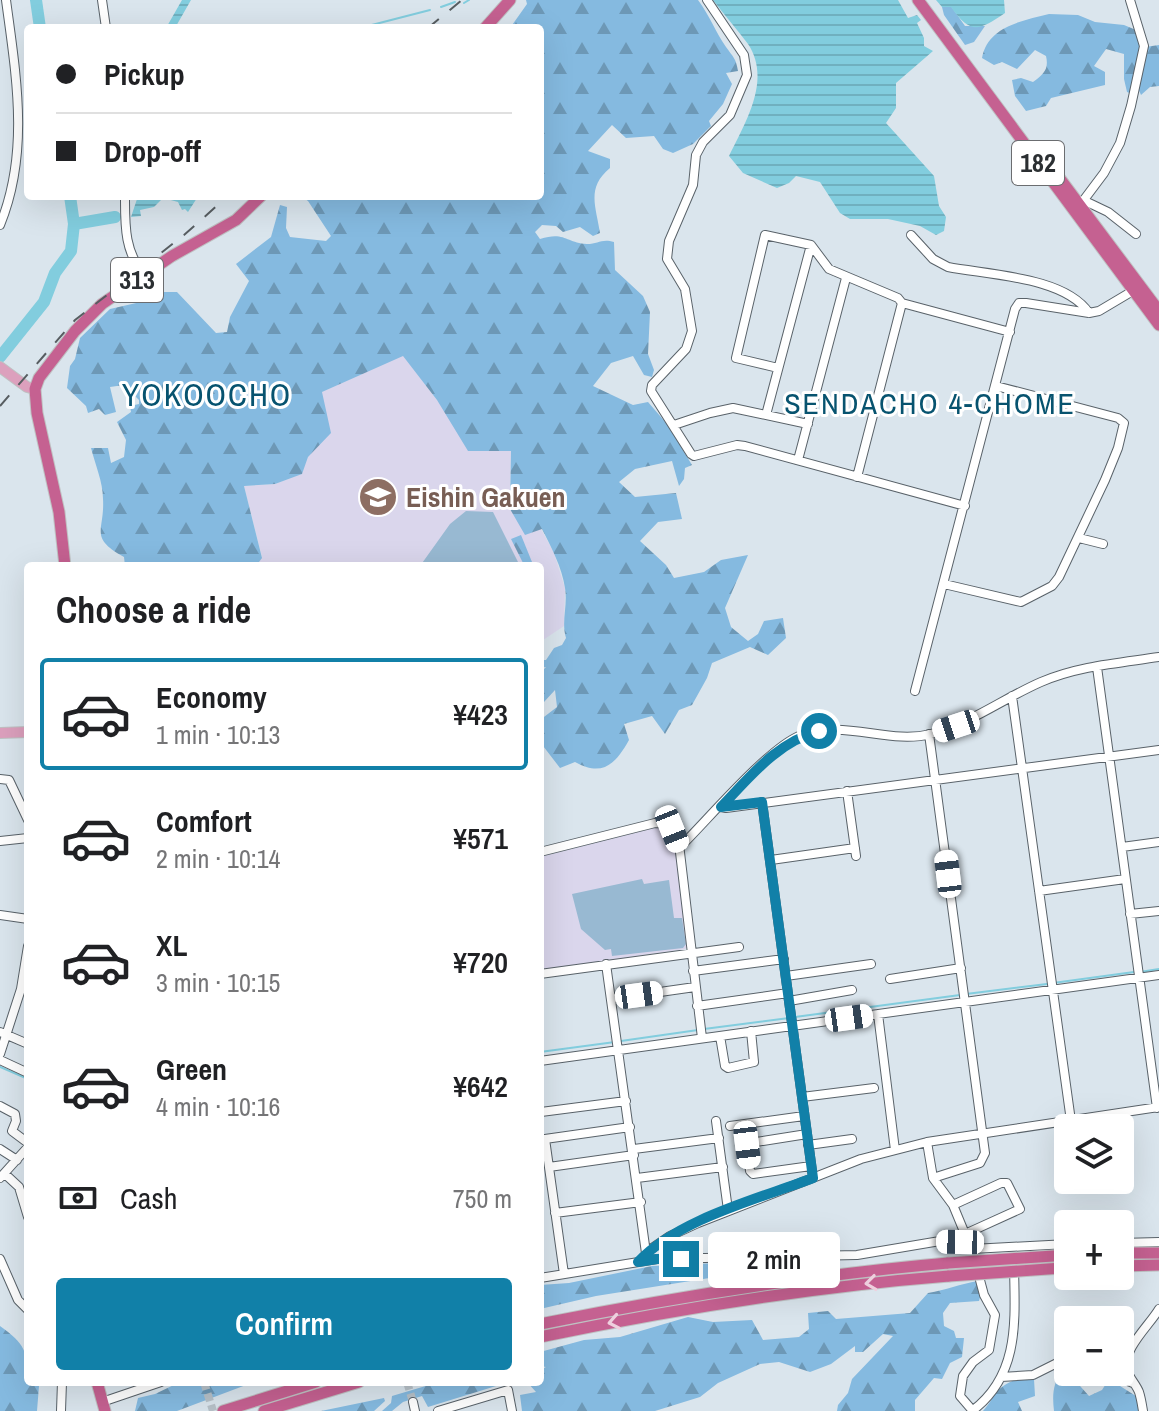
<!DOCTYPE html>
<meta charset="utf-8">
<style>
:root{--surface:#fff;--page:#f2f2f2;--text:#202124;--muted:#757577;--line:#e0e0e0;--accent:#1180a8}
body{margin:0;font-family:"Archivo Narrow",sans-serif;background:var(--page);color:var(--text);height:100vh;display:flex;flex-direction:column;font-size:30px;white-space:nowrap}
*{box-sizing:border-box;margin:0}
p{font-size:26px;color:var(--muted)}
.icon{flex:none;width:44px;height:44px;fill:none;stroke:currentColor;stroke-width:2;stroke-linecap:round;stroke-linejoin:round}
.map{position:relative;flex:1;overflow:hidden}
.sheet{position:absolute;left:24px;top:562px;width:520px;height:824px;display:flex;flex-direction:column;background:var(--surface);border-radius:8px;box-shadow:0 8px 32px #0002}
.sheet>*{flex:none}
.top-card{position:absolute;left:24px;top:24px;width:520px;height:176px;border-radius:8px;box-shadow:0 8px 32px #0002;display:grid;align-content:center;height:176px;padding:0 32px;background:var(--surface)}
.buttons{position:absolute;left:1054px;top:1114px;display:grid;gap:16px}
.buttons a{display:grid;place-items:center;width:80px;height:80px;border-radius:8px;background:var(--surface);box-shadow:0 8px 32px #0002;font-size:40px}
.end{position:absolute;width:36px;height:36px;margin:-18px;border:10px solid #1180a8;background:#fff;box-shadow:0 0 0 4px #fff}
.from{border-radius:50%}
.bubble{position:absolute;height:56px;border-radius:8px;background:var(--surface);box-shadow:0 8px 32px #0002;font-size:26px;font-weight:600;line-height:56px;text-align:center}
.car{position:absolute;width:24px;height:48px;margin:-24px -12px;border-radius:10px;box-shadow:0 0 6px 2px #0007;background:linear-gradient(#fff 24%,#345 0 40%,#fff 0 76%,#345 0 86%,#fff 0)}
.top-card b{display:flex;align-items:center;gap:28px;height:76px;font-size:30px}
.top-card b+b{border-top:2px solid var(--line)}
.top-card i{width:20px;height:20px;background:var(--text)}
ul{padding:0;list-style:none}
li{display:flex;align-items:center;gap:24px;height:112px;margin:0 16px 12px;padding:0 16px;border:4px solid transparent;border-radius:8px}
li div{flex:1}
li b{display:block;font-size:30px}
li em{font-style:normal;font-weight:600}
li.current{border-color:var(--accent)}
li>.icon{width:72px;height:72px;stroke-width:1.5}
h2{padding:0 32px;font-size:36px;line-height:96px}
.pay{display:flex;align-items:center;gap:20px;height:88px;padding:0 32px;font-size:30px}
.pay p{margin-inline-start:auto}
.primary-button{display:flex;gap:16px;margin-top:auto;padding:16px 32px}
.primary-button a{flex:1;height:92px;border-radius:8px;background:var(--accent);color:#fff;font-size:32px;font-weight:600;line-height:92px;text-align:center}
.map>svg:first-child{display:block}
.education{fill:#dad6ec}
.forest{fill:url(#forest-firs)}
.pitch{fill:#98b9d2}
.water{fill:url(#water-rules)}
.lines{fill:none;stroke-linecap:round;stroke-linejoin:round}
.stream{stroke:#82cdde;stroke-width:2}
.river{stroke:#82cdde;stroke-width:12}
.minor-tunnel{stroke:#b7c1c8;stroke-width:8;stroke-dasharray:8 4;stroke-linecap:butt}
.minor-casing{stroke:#596269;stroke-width:10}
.major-casing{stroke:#bfc1c2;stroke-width:12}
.highway-casing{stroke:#bfc1c2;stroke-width:13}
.minor{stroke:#fff;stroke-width:8}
.major{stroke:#dca0bd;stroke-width:10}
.highway{stroke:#c56191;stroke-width:11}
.rail{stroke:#575d61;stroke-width:2;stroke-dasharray:14 14;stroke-linecap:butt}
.highway-bridge-casing{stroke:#bfc1c2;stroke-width:13;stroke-linecap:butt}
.highway-bridge{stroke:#c56191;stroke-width:11}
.oneway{stroke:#eed0de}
.route{stroke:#1180a8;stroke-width:10}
.labels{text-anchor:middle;stroke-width:6;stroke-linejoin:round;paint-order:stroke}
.shield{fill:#fff;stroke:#6b6d70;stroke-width:2}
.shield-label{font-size:26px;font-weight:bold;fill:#2b2f32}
.education-label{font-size:28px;font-weight:bold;fill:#785e54;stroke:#fff;text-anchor:start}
.neighbourhood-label{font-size:30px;letter-spacing:2px;fill:#07536f;stroke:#fff}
.quarter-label{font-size:32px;letter-spacing:2px;fill:#07536f;stroke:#fff}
</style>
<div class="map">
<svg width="1159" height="1411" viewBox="0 0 1159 1411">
<defs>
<pattern id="forest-firs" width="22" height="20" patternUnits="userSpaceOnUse" patternTransform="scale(2)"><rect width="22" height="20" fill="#85bae0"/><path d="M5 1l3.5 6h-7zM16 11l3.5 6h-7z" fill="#6d98b6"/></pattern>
<pattern id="water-rules" width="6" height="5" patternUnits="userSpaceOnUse" patternTransform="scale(2)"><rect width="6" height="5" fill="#82cdde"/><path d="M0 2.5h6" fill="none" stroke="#70b0bf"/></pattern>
</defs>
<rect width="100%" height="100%" fill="#dae5ed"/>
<!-- education -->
<path class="education" d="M403,355L437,400L511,450L510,509L541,529L554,553L565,588L564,626L543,640L540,641V566H256L262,557L244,486L275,484L301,474L308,457L322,392Z
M662,826L674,836L688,946L685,949L540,970V857Z"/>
<!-- forest -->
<path class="forest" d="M526,0H698C710,16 716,33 726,47C733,57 736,58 738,71L726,73L732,84L723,104L709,121L711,126L693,144L673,153L663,149L654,136L626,138L612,125L588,151L610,159V168C586,188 596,206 600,233L593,236L580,227L563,232L556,226L542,225L535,232L540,239C565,231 566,243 587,244C598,244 602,238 614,242L615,270L643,296L650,312L648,354L654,370L652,377L644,375L633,356L611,363L593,386L633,405L648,402L667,424L692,465L685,468L684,479L679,486L672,461L635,469L619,482L635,497L676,493L682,519L658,522L640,541L666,565L674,578L704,572L721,560L748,555L725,608L731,627L748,641L758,634L764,621L783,618L786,638L768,655L750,647L712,663L707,678L692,705L679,710L665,734L652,716L624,724L629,740C615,765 602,777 575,762L560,768L540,742V720L557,707L555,690L544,702L540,699V673L546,667L540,668V660H546L554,648L562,645L566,638C561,622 568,605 565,588C562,567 551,547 542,529L525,535L510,509L511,451H468L437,400L403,356L322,392L331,433L308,457L302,474L275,484L244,486L262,558L256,566H125L124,557C88,537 105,531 103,499C103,482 95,464 91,448H108L111,463L124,457L126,440L117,422L131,412L130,406L139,404V400L124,385L110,387L116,412L105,415L99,409L88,413L86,406L67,388L70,366L75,359L80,338L110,309L145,301L157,292H177L216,333L227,332L230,317L249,281L236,264L271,237L280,205L287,207L286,228L290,237L326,241L331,236L308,201L301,196H540V28H510L527,4Z
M951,6L965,26H985L974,42L965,45L944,15L942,7Z
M1049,14L1078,15L1095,22L1124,25L1136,30L1140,47L1132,94L1127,92L1124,79V54L1106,49L1094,66L1105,72V85L1051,98L1046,106L1026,111L1015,96L1012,80L1021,78L1033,82C1044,74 1049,69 1046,56L1035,50L1017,69L1002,62L994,65L982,58C988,26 1022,21 1049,14Z
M1159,45V86L1150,87L1141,95L1138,88L1145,47Z
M521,535L532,562L524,565L511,539Z
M785,1260V1266L596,1296L540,1309V1285L569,1283L652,1266Z
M978,1281L982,1290L979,1301L950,1303L943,1313L944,1326L954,1331L956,1338H964L962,1357L950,1363L942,1379L934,1378L915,1400V1411H837L838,1405L848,1393L852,1379L893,1336L883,1334L863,1352H855V1346L831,1364L810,1372L779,1362L760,1364L718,1383L700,1397L655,1411H522L520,1395L536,1392L527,1382H540V1370L546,1367L540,1366V1352L584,1340L620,1337L688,1317L713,1322L752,1320L763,1340L799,1337L809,1329L808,1313L828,1311L836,1319L910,1313L928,1293C946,1290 960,1284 978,1281Z
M0,1326C25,1344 28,1351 28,1382H38L39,1386L37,1411H0Z
M1064,1368L1089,1396L1102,1390L1109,1379L1139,1398V1411H1054C1052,1394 1053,1382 1064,1368Z
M1019,1378L1034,1379L1035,1396L1018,1402L1022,1411H983C998,1394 992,1389 1019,1378Z
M180,1382H254L177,1411H135L138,1398L155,1394Z
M439,1382H509L428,1407L422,1396L403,1402L392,1411H382L391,1403L392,1396Z
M384,1398L385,1401L374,1411H321Z"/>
<!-- pitch -->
<path class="pitch" d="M466,511L493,512L520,566H420L450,524Z
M642,879L644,884L669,880L674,918H682L686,944L683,948L612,956L611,949L605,950L581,929L572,894Z"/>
<!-- water -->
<path class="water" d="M182,0H191L175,28H166Z
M713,0H898L908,18L917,15L921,20L917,23L924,38V46L933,51L896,83V108L886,123L934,176L939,206L946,217L944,231L936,235L920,226L888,219H850L840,213L820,182L796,176L789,183L777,188L743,173L729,156C745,123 772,80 748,44C737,29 724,15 713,0Z
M936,0H1004L1005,13C978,31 971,35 951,7H942Z
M138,196H162V199L154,207L140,210L141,216L131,217Z
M166,196H196L197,198L188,212L185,209L182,210L178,202L167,199Z"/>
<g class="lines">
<!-- stream -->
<path class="stream" d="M464,3L469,0
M441,7L455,2
M360,28L430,10
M1140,972L1159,969
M1053,983L1134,972
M966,994L1047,984
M795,1017L960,995
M704,1029L789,1018
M621,1041L698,1030
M540,1052L615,1042
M0,1067L28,1079"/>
<!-- river -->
<path class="river" d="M36,0L40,28
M74,224L115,217
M0,357L44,302L55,273L71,251L74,224L70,196"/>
<!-- minor-tunnel -->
<path class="minor-tunnel" d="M204,1382L213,1411
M407,1382L413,1402"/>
<!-- minor casing -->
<g class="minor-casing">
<path id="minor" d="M102,0L106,28
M707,0L744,55L747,75L730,115L703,142L696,155L693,185L669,241L667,259L685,289L692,331L686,349L652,385L651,391L691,454L694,456L737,445L745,446L965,506
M125,196C125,224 124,253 145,275
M1085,201L1108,212L1136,234
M1077,209L1104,173L1120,143L1131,106L1144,46L1130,0
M0,225C30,152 16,75 6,0
M911,235L933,259L948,267C990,275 1065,277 1089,313
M778,368L736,358L765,235L811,245L829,269L898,298L902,303L1010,332
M766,415L811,245
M674,425L710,413L733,408L808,424
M798,460L846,278
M857,477L902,303
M1079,538L1103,544
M944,584L1021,602L1052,586L1059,577L1105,480L1118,448L1124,423L1118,418L996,386
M1097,667L1157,1108
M915,691L1015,309L1019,303H1026L1089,313L1099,311L1136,289
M1012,696L1071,1121
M929,734L985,1153L980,1163L933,1178
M0,779L9,780L28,820
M847,791L856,856
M762,802L813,1178
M721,807L726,808L1159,750
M0,841L28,838
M679,844L702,1038
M1122,847L1159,842
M540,852L655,823C670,823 673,831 679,844L684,843C711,816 767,750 799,736C845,718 887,745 931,734C970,724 1004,698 1041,682C1078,666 1119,663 1159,657
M771,860L855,848
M1039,891L1125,879
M1130,914L1159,911
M0,915L28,919
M606,964L646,1253
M693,971L784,959
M540,974L739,947
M786,976L871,964
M890,979L961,968
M611,999L695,987
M789,1001L852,990
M697,1006L788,993
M878,1014L895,1150
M0,1032L28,1044
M720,1036L725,1066L728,1068L754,1062L751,1031
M0,1054L21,989L28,946
M0,1060L28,1073
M540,1061L1159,975
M802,1097L874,1088
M0,1106L15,1114L16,1121L12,1131L28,1143
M541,1112L626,1101
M716,1121L728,1210
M730,1126L804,1116
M807,1134L750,1143L747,1145L750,1171L753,1174L811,1166
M927,1142L933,1178L953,1205L965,1234L962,1238
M808,1145L852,1139
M0,1149L17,1160
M634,1149L719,1138
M549,1167L634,1155
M5,1174L19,1187L28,1217
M0,1178L28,1147
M637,1178L723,1167
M953,1205L1001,1183H1007L1020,1209L965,1234
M555,1213L641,1202
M1120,1243L1159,1242
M648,1251L670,1236L698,1223L861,1159L927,1142L1159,1107
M0,1259L18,1300L28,1310
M564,1274L545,1139L630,1127
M540,1278L657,1259L857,1255L940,1241L960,1242L972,1249L1068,1244
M1106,1372L1133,1383
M1001,1377L1033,1375L1063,1360H1068
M102,1402L161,1382
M413,1402L415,1411
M61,1411L62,1382
M438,1411L508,1390L512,1411
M972,1411C1020,1375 1015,1320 1014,1267
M973,1411L960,1396L963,1376L973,1362L989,1350L995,1315L984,1295L977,1269
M1143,1411C1142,1405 1141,1398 1139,1392C1136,1384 1129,1378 1127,1370C1122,1349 1149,1326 1159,1309"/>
</g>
<!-- major casing -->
<g class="major-casing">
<path id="major" d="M0,367L27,387L35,389
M0,733L28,732"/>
</g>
<!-- highway casing -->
<g class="highway-casing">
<path id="highway" d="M918,0L1159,325
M485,28L510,0
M1037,148L1159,311
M65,566L59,512L37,413L35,389L39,378L75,331L102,304L172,256L236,220L261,196
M1120,1253H1159
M1120,1266L1159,1265
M540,1324C675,1297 811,1275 948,1263
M540,1337C675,1309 811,1287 949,1276
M97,1382L105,1411
M223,1411L316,1382
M264,1411L359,1382"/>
</g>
<!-- minor -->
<use href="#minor" class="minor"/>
<!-- major -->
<use href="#major" class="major"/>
<!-- highway -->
<use href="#highway" class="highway"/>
<!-- rail -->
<path class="rail" d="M428,28L462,0
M0,406L75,320L184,235L228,196"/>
<!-- highway-bridge casing -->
<g class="highway-bridge-casing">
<path id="highway-bridge" d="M948,1263L1068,1255
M949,1276L1062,1268"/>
</g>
<!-- highway-bridge -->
<use href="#highway-bridge" class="highway-bridge"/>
</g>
<!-- one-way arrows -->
<defs><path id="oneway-chevron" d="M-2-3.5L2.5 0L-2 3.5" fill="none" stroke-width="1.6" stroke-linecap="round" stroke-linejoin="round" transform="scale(2)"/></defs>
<g class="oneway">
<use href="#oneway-chevron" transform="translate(871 1283) rotate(173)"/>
<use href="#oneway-chevron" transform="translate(614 1322) rotate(169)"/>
</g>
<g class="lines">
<!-- route -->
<path class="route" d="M681,1259H657L638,1262C678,1219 758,1199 813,1178L762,802L721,807C750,777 777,742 819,731"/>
</g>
<!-- icons -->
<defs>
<g id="school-disc" transform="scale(2)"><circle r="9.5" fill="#8d6e63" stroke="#fff"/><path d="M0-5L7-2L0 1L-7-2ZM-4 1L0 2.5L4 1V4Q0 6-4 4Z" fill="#fff"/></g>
</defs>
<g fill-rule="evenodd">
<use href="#school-disc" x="378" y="497"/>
</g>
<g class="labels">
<!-- shield labels -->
<g class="shield">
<rect x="1012" y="141" width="52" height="44" rx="6"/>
<rect x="111" y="258" width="52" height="44" rx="6"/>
</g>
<g class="shield-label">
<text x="1038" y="172">182</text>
<text x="137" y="289">313</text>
</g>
<!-- education labels -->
<g class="education-label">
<text x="406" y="507">Eishin Gakuen</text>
</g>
<!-- neighbourhood labels -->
<g class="neighbourhood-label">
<text x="930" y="414">SENDACHO 4-CHOME</text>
</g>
<!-- quarter labels -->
<g class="quarter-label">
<text x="207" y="406">YOKOOCHO</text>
</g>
</g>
</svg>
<div class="buttons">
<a><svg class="icon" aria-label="layers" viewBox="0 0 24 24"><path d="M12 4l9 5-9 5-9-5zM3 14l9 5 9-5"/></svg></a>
<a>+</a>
<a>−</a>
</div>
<i class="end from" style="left:819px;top:731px"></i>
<i class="end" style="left:681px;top:1259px"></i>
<div class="bubble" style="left:708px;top:1232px;width:132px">2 min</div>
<i class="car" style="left:956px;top:726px;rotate:252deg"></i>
<i class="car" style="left:672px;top:829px;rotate:158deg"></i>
<i class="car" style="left:948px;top:874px;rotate:353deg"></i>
<i class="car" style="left:639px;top:995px;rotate:82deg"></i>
<i class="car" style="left:849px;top:1018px;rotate:82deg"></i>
<i class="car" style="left:747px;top:1145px;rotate:173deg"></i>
<i class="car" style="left:960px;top:1242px;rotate:271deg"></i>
<div class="top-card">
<b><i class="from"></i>Pickup</b>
<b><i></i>Drop-off</b>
</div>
<section class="sheet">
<h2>Choose a ride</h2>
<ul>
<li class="current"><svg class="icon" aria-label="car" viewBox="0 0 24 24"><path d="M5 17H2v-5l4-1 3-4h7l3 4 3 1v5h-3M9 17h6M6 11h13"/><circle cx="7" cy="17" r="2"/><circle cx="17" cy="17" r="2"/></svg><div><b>Economy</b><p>1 min · 10:13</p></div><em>¥423</em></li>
<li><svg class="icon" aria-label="car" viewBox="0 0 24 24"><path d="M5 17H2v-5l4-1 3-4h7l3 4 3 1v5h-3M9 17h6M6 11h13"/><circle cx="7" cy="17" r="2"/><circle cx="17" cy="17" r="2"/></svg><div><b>Comfort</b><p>2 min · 10:14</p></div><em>¥571</em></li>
<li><svg class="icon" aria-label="car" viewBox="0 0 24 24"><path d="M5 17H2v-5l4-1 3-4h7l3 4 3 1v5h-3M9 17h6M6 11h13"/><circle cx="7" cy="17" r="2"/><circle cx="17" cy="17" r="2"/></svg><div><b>XL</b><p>3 min · 10:15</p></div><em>¥720</em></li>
<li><svg class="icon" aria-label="car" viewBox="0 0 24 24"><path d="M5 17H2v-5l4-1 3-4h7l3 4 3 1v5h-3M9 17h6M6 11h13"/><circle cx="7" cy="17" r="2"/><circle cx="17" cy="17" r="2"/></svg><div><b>Green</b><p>4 min · 10:16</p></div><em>¥642</em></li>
</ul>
<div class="pay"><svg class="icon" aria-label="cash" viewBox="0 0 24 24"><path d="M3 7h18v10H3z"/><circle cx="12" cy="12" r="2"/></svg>Cash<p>750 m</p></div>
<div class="primary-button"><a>Confirm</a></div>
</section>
</div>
